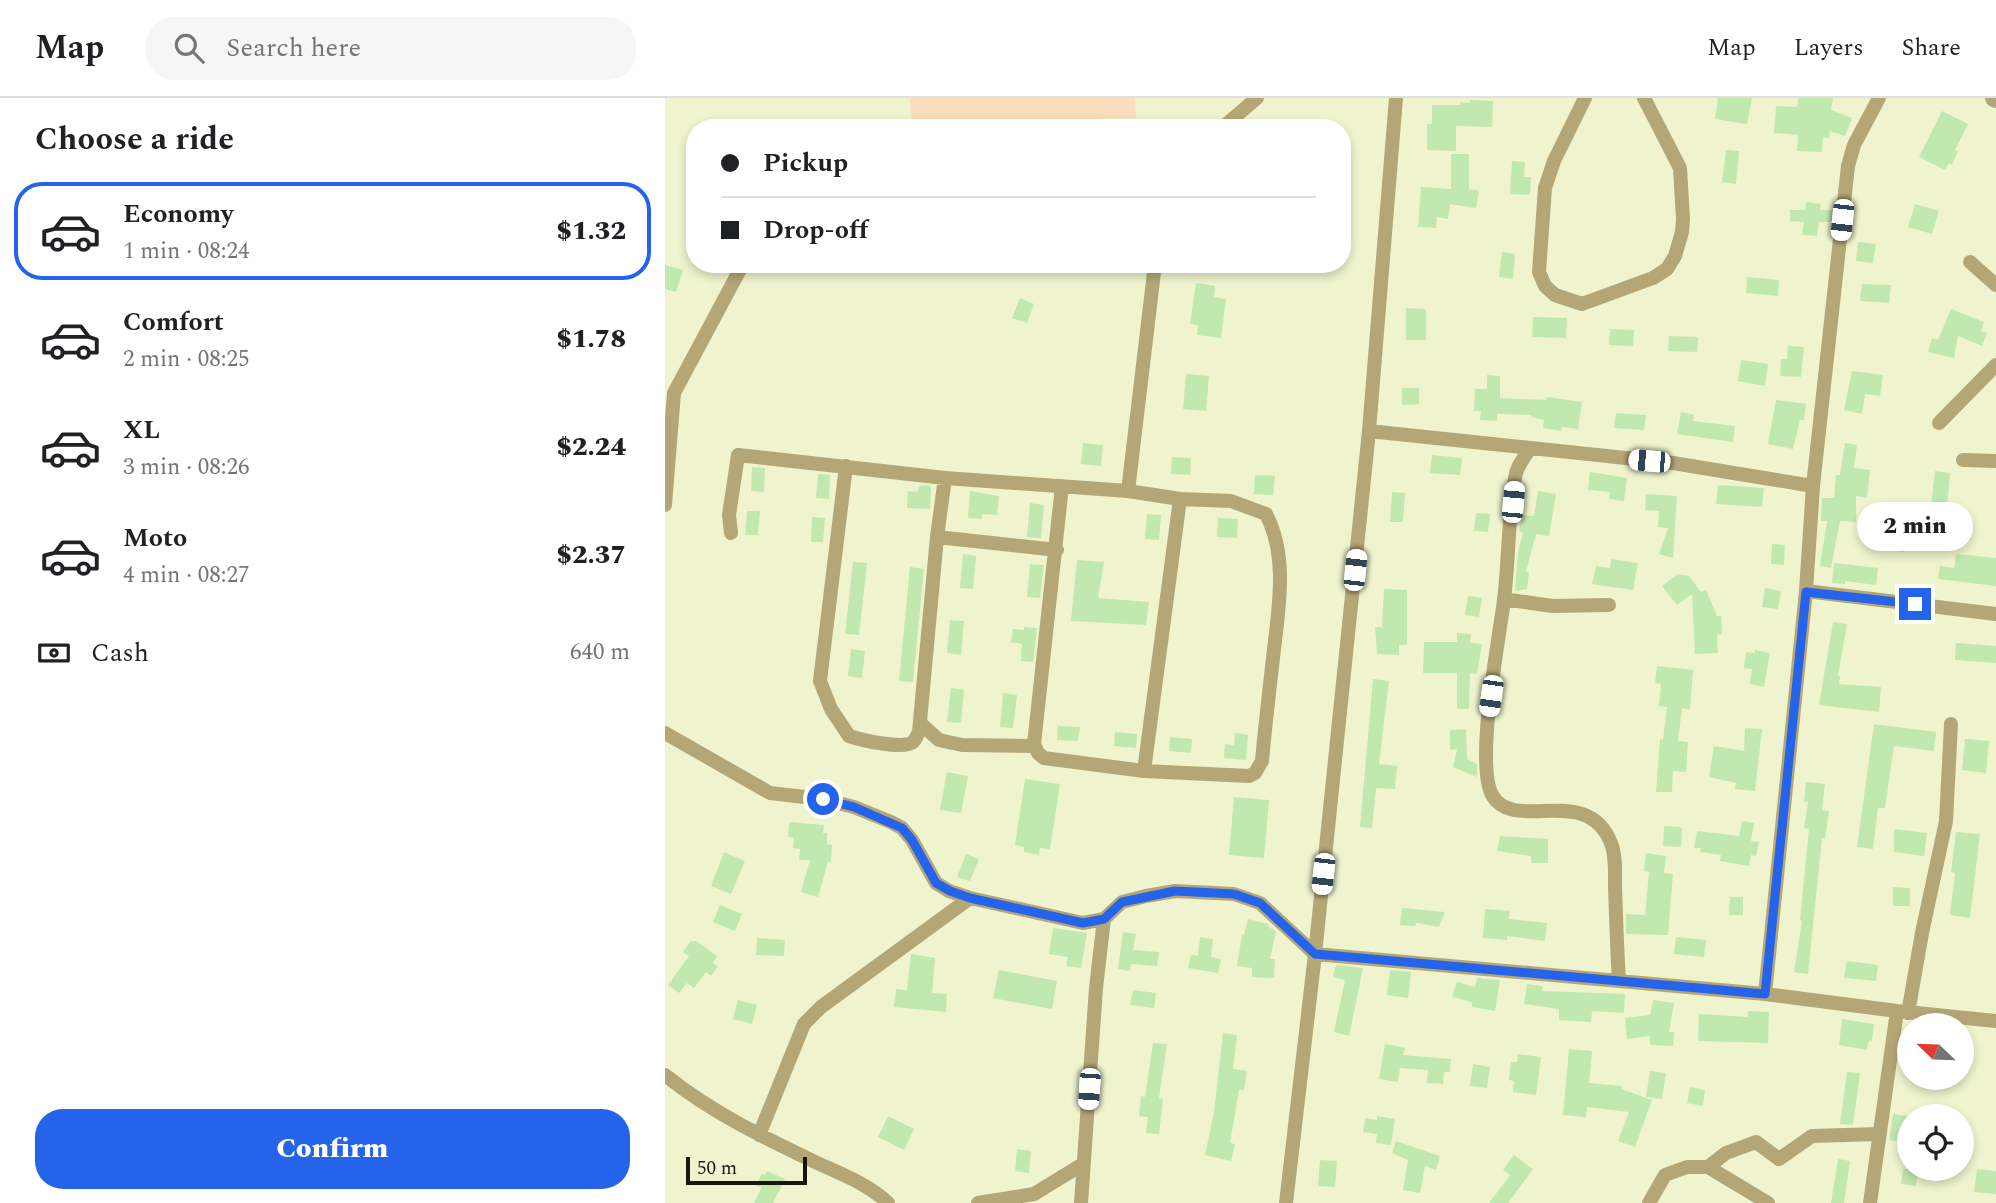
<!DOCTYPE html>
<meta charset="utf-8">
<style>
:root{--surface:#fff;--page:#f6f6f6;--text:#202124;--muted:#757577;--line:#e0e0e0;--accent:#2563eb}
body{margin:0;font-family:Spectral,serif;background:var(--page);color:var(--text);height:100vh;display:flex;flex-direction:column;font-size:26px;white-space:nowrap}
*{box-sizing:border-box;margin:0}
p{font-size:23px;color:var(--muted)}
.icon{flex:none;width:38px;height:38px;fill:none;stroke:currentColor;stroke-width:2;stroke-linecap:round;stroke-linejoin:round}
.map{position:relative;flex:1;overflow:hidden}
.sheet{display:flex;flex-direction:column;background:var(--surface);width:665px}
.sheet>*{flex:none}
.banner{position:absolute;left:21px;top:21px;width:665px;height:154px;border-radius:28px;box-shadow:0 4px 10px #0003;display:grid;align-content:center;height:154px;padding:0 35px;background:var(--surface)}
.needle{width:46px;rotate:293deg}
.fabs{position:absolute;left:1232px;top:915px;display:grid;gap:14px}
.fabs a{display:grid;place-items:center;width:77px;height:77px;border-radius:50%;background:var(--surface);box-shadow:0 4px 10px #0003;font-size:35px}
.scale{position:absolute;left:21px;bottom:18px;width:121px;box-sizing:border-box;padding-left:7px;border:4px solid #17180b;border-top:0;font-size:19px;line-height:24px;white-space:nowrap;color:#17180b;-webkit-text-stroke:5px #eff4cf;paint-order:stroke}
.end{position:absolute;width:32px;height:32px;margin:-16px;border:9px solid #2563eb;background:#fff;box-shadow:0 0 0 4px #fff}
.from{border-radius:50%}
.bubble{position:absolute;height:49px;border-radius:24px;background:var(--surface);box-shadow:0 4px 10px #0003;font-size:23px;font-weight:800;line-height:49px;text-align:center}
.car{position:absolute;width:21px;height:42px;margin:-21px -10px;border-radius:9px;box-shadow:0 0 5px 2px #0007;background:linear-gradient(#fff 24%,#345 0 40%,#fff 0 76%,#345 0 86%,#fff 0)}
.banner b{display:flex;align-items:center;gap:24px;height:66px;font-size:26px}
.banner b+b{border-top:2px solid var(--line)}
.banner i{width:18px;height:18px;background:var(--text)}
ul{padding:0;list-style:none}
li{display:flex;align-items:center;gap:21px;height:98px;margin:0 14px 10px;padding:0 21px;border:4px solid transparent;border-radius:28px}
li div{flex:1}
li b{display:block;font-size:26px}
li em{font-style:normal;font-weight:800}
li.current{border-color:var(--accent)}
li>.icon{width:63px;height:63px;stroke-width:1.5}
h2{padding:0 35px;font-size:32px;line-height:84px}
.pay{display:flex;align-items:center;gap:18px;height:77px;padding:0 35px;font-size:26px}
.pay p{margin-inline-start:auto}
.button{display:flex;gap:14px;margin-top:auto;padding:14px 35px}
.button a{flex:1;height:80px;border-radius:28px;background:var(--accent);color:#fff;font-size:28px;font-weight:800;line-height:80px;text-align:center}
header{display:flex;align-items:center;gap:42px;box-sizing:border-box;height:98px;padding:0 35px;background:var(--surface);border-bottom:2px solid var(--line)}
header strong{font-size:33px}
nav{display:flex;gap:38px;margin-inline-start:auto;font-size:24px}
.search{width:490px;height:63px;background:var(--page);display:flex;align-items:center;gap:18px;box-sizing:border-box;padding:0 24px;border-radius:28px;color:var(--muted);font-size:26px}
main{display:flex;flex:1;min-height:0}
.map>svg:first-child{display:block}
.green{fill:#fbddbb}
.building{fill:#c1e8ae}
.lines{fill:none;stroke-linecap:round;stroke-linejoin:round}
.minor{stroke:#b5a676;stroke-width:14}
.tertiary{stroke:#b5a676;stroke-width:18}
.route{stroke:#2563eb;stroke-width:9}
</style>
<header>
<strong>Map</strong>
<div class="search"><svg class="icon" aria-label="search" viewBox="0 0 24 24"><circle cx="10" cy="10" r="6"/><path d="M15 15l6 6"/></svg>Search here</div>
<nav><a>Map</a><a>Layers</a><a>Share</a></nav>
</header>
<main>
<section class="sheet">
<h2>Choose a ride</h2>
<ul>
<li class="current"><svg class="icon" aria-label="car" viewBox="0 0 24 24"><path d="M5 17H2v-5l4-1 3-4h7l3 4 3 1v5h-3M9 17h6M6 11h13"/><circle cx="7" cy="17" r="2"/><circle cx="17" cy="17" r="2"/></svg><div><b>Economy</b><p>1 min · 08:24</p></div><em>$1.32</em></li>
<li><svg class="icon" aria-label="car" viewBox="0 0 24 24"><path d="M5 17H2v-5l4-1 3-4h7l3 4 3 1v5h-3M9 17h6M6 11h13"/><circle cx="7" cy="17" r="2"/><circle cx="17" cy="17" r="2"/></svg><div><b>Comfort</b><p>2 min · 08:25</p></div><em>$1.78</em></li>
<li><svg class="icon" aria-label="car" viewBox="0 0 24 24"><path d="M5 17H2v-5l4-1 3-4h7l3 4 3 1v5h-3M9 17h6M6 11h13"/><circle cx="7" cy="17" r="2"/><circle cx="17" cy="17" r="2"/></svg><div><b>XL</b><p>3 min · 08:26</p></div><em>$2.24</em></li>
<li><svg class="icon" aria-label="car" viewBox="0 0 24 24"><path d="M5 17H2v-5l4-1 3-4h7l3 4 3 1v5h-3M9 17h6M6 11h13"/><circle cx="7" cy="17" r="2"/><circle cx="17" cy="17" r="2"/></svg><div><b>Moto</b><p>4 min · 08:27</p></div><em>$2.37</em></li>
</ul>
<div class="pay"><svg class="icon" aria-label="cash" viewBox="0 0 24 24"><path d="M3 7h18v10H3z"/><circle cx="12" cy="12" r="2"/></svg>Cash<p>640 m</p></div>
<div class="button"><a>Confirm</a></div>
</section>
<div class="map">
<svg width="1331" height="1105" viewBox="0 0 1331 1105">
<rect width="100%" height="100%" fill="#eff4cf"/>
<!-- green -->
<path class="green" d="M245,0H470L471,20L246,24Z"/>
<!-- building -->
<path class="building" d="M1053,0H1087L1082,26L1050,21Z
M1134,0H1168L1166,12L1187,20L1180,38L1165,33L1164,40L1158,39L1157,54L1132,53L1133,37L1109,35L1111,8L1132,9Z
M805,2L828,3L827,29L791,28V53L762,52V26H767V7H795V4L805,5Z
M1277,13L1303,26L1290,52L1293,53L1287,67L1284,65L1280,72L1254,59Z
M1061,52L1074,53L1071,86L1057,84Z
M786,56H804V91L814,93L811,110L785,106L783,121L772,119L771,130L753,129L756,89L786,91Z
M847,63L860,64L859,79H866L865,97L845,96Z
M1141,104L1156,106L1155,112H1169L1167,124H1154L1152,138L1137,137L1139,124L1125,123V112H1140Z
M1250,106L1274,113L1267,136L1243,129Z
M1193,144L1211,146L1208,165L1191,163Z
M837,154L850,156L848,181L834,179Z
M0,167L18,172L11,194L0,191Z
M1082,179L1114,182L1113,198L1081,195Z
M531,185L550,188L549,199L561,201L556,240L532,237L533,227L525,226Z
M1197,186L1226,187L1224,205L1195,203Z
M355,200L369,206L362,225L347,220Z
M741,210L761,211V242H741Z
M1286,211L1319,224L1316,233L1322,235L1317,248L1293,238L1289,260L1263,254L1267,240L1273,242Z
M868,219L902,220L901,240L867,239Z
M945,231L969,232L968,248L944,247Z
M1004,238L1033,239L1032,254L1003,253Z
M1123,248L1139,249L1136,279L1115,278L1116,261H1122Z
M1076,262L1103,266L1100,288L1073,283Z
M1187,273L1218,277L1215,298L1200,296L1197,316L1179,312Z
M521,276L544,278L541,313L518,311Z
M822,277L835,278V300L881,302L882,299L917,304L913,331L897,329L896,333L878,330L879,322L866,319V317L832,316V323L815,322L816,313H809L810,291H822Z
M737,290H754V306L737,307Z
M1111,302L1141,306L1139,322H1135L1128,351L1103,346Z
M1016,314L1029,317L1028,323L1070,328L1068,344L1012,336Z
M951,315L981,317L979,332L949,330Z
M418,345L438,347L436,368L416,366Z
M1180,345L1192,347L1189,370L1205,372L1202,400L1191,398V424L1175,423L1166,470L1155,468L1162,423H1156L1157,400H1169L1171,377H1175Z
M767,357L797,360L795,377L765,375Z
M507,359L526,360L525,377L506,376Z
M87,369L100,370L99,394L86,393Z
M1270,373L1285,375L1282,410L1266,408Z
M925,374L962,380L959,403L944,401L945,394L923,392Z
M153,376L165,377L164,401L151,400Z
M590,377L610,378L608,397L589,396Z
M255,387L266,388L265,411L242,410L243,393L252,394Z
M1053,387L1099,390L1097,409L1051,406Z
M305,393L334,398L332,417L317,416V421L303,420Z
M873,393L891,396L884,438L871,436L861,474H864L862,491L850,493L853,454L858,434H854L857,417L869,418Z
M727,394L740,395L738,424H725Z
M981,396L1012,398L1008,460L994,456L1003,430L993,429L994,413L980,412Z
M365,405L379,407L376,440L362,439Z
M82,413H95L93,437H80Z
M811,415L825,416L823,434L809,433Z
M482,416L496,417L494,442L480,441Z
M147,419L160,420L158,444H146Z
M553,420L573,421L572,440L552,439Z
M1225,426L1242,428L1239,454L1222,452Z
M1107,446L1120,447L1119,467L1106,466Z
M298,456L311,458L308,491L295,490Z
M1291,456L1331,460V488L1273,481L1275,468L1289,470Z
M946,461L973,465L968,492L927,486L931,468L945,470Z
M412,462L439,464L433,500L484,504L481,527L406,523Z
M188,464L202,465L194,537L180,536Z
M1169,465L1213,470L1211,487L1180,483V486L1167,485Z
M365,466L379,467L375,500L362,499Z
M245,469L259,471L248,584L234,583Z
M1013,476L1024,478L1036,494L1041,492L1052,518H1056L1057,536L1052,537L1053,555L1030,556L1027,496L1012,507L997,488Z
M1100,490L1116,493L1113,511L1097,509Z
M719,491L742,492V547H734V557L712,556L710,529H717Z
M803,498L817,500L814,519L800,517Z
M285,522L299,523L296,557L282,555Z
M1168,524L1182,526L1173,578H1175L1174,586L1216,589L1214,614L1154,607Z
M359,529L372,530L368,564L356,563L357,546L346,544L348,531L359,532Z
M792,535L806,536L805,545L817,546L812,576L805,575L804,611H792V575H758L759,544H792Z
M1291,545L1331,548V565L1290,562Z
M186,551L200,553L197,580L183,578Z
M1090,552L1105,555L1099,589L1085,586L1087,571L1079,570L1081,554L1090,555Z
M992,568L1028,572L1025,611L1017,610L1013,643L1023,644L1021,674L1008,673L1007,694H991L995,641L998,642L1002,609L994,608L996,586L990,585Z
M708,581L724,583L714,666L732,668L730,691L711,690L707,730L695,729Z
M286,590L299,592L296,625L282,624Z
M338,595L352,597L348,630L335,629Z
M1209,626L1271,634L1269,653L1229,648L1220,710H1213L1208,751L1192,749Z
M393,628L415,629L413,643L392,642Z
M1080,630L1097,631L1090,693L1070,691L1071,685L1044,679L1049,648L1079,653Z
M801,631L802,661L812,666V679L788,669L792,651L785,652V632Z
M450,634L472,636L471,650L449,648Z
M570,635L583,637L581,662L559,660L560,646L569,647Z
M505,639L527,641L526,655L504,653Z
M1300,641L1324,643L1321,675L1297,672Z
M282,674L303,678L296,715L275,712Z
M360,681L395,686L385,751L375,750L374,757L359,754V749L350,747Z
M1141,684L1160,686L1157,712L1164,713L1160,741L1157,740L1143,876L1129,874L1137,823L1135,822L1144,731L1139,730L1143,704H1139Z
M569,699L604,702L599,760L564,757Z
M1077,723L1089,725L1086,743L1094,744L1091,758L1086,757L1084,768L1055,763L1056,757L1035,754L1036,750H1029L1032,733L1074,738Z
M124,724L159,727L158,735H162V746L167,747L166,764H163L153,799L136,794L145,762H134L135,751L128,750L129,740L123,739Z
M999,728L1015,729L1017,731L1016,749L998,748Z
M1229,731L1262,735L1259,758L1229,754Z
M1291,734L1315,736L1305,820L1285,817L1290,775L1286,774Z
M835,738L883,741V765H866V758L832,753Z
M59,754L80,763L66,796L46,788Z
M981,755L1001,758L999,775L1008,776L1003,837L961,836V816L980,817L984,774L979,773Z
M301,756L314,761L305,783L292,779Z
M1228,789L1245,790V808H1228Z
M1065,799H1078V817H1064Z
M55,807L77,816L70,833L48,824Z
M737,810L780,814L774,829L751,825L750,828L735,827Z
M820,811L845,813L844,821L882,825L880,843L842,838V842L818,840Z
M583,821L603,826L605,830L611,833L605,861H610L609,880L587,879V870L572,868L577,837H579Z
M388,830L422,835L416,870L401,868L403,859L384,856Z
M458,834L471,836L468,852L494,854L492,868L466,866L465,873L453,871Z
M535,839L548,841L546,859L556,861L553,875L523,870L526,857L533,858Z
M1011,839L1041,842L1039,859L1009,856Z
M92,840L120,842L119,858L91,857Z
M26,843H31L52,858L48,865L53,868L46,878L41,874L29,890L22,885L14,895L3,887L24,858L18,854Z
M246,856L270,860L267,895L282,896L281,914L229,909L231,891L242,892Z
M1182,863L1213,867L1211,883L1179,880Z
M671,867L698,870L684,938L669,934L680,882L668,879Z
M334,872L392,883L387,911L328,900Z
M725,872L746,874L743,900L722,897Z
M812,880L835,882L830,913L807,909V904L787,899L792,884L810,889Z
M862,886L878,888L877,893L960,896L959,915L927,913L926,924L894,922V911L859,906Z
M468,892L491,895L489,910L465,907Z
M73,902L92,907L87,926L68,921Z
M988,902L1009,905L1004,934H1009L1008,948L985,947V938L962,941L960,920L985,917Z
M1083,913L1104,914L1103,945L1033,943L1034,916L1083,919Z
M1177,921L1209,926L1207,943L1204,942L1202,952L1174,947Z
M558,935L572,937L568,971L582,973L579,992H574L565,1045L570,1046L566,1063L540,1057L549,1014Z
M488,945L502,946L494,1000L498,1001L494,1036L481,1035L483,1019L474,1018L476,998L480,999Z
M720,946L740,950L738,957L786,961L785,974H779L778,986L762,985L763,972L735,970L733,984L714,981Z
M904,951L927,953L924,985L956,988V991L987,1002L970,1049L953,1043L964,1014L922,1009L921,1019L898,1017Z
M853,956L876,959L871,997L848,994L849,983L844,982L846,964H852Z
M808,966L825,969L822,990L805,988Z
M985,973L1001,975L997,1001L981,999Z
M1182,974L1195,975L1188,1027L1175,1026Z
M1025,989L1040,992L1038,1008L1022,1005Z
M1228,1016L1244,1018V1045L1224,1042Z
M223,1018L249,1031L239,1052L213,1039Z
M712,1018L730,1021L726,1047L711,1045L712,1036L698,1034L700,1020L712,1022Z
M731,1043L775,1058L771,1072L760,1068L755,1095L738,1092L743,1062L727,1055Z
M352,1051L366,1053L364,1075L350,1073Z
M849,1057L868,1071L843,1105H824L845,1077L838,1072Z
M1173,1061L1185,1063L1179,1105H1166Z
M655,1062L672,1063L670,1089L653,1088Z
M1238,1071H1253L1251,1088L1236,1086Z
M1312,1071L1331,1073V1096L1309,1094Z
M102,1073L120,1081L108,1105H89L97,1089L91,1088L97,1075L100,1077Z"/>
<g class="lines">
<!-- minor -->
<path class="minor" d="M920,0L889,63L880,90L874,174L880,188L890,197L917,206L988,180L1002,171L1010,158L1017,134L1018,121L1015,70L979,0
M557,30L592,0
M1305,164L1331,187
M1274,325L1331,267
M704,333L1008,365L1148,388
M864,352C859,360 851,369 850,380C843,420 844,461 839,502C834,542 810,664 827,697C849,736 922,684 946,745C951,758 950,774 950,787C951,819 952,851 954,883
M1298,362L1331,363
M181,368L155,583L166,611L184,638C196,642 239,652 248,644C251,641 252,637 254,634L272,439L280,380
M463,393L490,166
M0,407L9,295L78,166
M66,435L64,417L73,357L280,380L463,393L515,401L566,403L601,416C624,460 613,513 608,560C604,595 600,629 597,663L590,675L584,678L479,673L379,660L373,655L369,646L397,388
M272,439L392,452
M1141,493L1331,516
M839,501L887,508L944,507
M255,625L274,642L297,647L370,648
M0,635L105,695L157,701L189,709L226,724L237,730L247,742L271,785L284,793L305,800L418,825L439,821
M479,673L515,401
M1100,896L1141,493L1148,388L1183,68L1189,47L1214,0
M1243,915L1257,835L1281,723L1286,626
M0,977C46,1014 96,1038 148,1063C173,1075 204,1086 223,1105
M94,1037L139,926L156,909L305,800
M1043,1069L1061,1055L1091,1044L1114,1061L1147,1038L1214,1036
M313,1105L369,1096L418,1066
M416,1105L431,890L439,821L457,804L481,798L510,793L569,796L595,805L650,856L1100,896L1232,913L1331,923
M621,1105L650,856L704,333L731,0
M984,1105L1000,1077L1022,1069H1043L1103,1105
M1205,1105L1232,913"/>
<!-- tertiary -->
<path class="tertiary" d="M1329,0L1331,1"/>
</g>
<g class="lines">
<!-- route -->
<path class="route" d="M158,701L189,709L237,730L247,742L271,785L285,793L305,800L418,825L439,821L457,804L481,799L510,793L569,796L595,805L650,856L1100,896L1141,494L1250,506"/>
</g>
</svg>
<div class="fabs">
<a><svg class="needle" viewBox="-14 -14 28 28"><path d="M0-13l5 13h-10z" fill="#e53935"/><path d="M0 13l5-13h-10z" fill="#757577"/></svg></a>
<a><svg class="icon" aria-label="locate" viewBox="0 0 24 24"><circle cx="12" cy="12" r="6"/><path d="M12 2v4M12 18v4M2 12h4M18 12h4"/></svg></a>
</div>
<div class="scale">50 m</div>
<i class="end from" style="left:158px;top:701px"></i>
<i class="end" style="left:1250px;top:506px"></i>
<div class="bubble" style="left:1192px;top:404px;width:116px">2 min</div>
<i class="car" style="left:1177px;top:122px;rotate:186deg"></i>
<i class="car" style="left:984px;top:363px;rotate:275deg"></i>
<i class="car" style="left:848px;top:404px;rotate:5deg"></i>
<i class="car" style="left:690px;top:472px;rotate:6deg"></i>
<i class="car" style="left:826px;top:598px;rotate:188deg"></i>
<i class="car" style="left:658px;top:776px;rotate:186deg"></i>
<i class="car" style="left:424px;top:991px;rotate:184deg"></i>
<div class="banner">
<b><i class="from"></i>Pickup</b>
<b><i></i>Drop-off</b>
</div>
</div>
</main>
